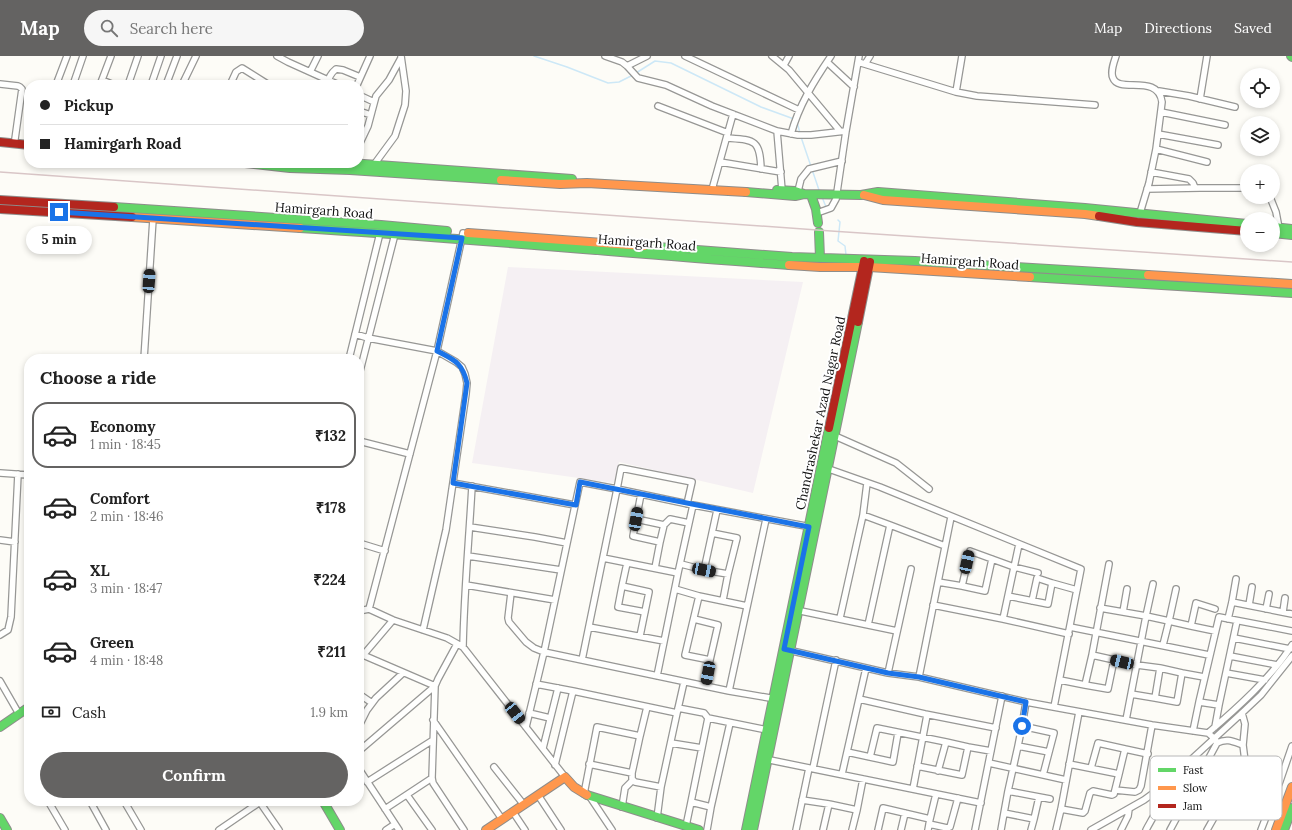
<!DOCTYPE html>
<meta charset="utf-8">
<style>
:root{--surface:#fff;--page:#f6f6f6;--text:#222;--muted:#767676;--line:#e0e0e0;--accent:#646362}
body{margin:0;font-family:Lora,serif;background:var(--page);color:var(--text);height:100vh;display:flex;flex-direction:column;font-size:15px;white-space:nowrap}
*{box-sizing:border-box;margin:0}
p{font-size:13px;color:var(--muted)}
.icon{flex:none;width:22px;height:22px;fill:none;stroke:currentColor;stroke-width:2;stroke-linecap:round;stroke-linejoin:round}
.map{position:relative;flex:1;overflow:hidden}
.panel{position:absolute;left:24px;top:298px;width:340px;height:452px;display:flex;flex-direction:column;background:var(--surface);border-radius:16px;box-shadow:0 2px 6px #0003}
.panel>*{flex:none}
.hud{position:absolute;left:24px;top:24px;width:340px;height:88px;border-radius:16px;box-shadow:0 2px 6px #0003;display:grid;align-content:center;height:88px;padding:0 16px;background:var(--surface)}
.buttons{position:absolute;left:1240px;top:12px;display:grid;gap:8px}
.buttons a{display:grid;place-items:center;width:40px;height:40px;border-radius:50%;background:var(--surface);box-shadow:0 2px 6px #0003;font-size:20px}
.end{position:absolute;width:18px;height:18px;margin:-9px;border:5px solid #1a73e8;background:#fff;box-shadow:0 0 0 2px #fff}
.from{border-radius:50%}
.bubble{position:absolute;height:28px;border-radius:14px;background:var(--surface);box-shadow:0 2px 6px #0003;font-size:13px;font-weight:800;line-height:28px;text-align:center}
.car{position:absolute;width:12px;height:24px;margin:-12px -6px;border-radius:5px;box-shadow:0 0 3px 1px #0007;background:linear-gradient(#222 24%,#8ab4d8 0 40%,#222 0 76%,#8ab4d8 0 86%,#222 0)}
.hud b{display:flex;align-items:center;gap:14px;height:38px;font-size:15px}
.hud b+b{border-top:1px solid var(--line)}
.hud i{width:10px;height:10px;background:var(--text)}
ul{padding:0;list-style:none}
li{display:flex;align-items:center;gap:12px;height:66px;margin:0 8px 6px;padding:0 8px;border:2px solid transparent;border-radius:16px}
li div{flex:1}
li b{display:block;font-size:15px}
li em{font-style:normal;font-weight:800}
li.active{border-color:var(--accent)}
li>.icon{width:36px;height:36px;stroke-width:1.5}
h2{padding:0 16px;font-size:18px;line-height:48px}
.pay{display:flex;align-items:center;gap:10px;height:44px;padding:0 16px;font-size:15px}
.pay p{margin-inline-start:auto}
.primary-button{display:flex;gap:8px;margin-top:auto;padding:8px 16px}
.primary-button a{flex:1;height:46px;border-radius:24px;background:var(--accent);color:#fff;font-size:16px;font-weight:800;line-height:46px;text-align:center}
header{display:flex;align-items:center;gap:24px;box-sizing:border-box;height:56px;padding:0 20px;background:var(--accent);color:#fff}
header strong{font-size:19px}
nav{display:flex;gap:22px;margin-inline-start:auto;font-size:14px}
.search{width:280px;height:36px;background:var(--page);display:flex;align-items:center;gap:10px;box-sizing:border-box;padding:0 14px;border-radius:22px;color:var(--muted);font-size:15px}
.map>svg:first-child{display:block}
.industrial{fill:#f5f0f3}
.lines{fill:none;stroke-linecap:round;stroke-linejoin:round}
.stream{stroke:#cde8f7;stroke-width:1.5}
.street-casing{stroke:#979795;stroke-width:8}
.fast-casing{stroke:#8e8d8b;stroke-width:10}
.slow-casing{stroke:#8e8d8b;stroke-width:10}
.jam-casing{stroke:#8e8d8b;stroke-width:10}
.street{stroke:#fffffe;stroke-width:5.5}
.fast{stroke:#63d668;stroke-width:8}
.slow{stroke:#ff974d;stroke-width:8}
.jam{stroke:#b3261e;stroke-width:8}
.rail{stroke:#d9c6c7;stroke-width:1.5}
.route{stroke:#1a73e8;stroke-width:5}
.labels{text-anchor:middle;stroke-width:4;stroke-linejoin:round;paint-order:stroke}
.street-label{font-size:13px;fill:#111;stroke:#fff}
.key{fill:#fff;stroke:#b8b8b8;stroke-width:1}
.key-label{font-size:11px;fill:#111}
</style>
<header>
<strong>Map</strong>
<div class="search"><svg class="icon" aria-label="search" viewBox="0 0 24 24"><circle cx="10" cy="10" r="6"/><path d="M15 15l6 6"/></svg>Search here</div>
<nav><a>Map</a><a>Directions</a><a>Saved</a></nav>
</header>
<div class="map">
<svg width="1292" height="774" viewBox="0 0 1292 774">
<rect width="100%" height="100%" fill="#fdfcf7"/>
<!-- industrial -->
<path class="industrial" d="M508,211L803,226L753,437L619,406L614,427L472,407Z"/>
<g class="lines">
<!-- stream -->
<path class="stream" d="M534,0L567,11L608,27L619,26L633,19
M636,17L655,5L671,7L761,51L794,63
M797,66L800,77
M801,81L819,134
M822,141L826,151
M838,164L840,166L838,185L845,190L846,199"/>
<!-- street casing -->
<g class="street-casing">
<path id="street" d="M277,0L288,6L339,29
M605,0L622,6L627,10L638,22L666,29L712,50L777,75L798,79H811L846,75
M685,0L799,54
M772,0L789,14L840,75
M1116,0C1114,6 1110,16 1113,22C1119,38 1158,17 1162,46L1156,93L1149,127L1140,157
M827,6L854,31
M858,6L956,36L977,40L1095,49
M865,8L870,0
M784,9L789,0
M627,10L647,0
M310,16L318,0
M102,24L114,29
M0,28L18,30L20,31L22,33L15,83
M56,29L67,0
M73,29L83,0
M100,29L111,0
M128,29L138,0
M151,29L161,0
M166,29L177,0
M182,29L196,0
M230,29L236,16L242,12L269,29
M327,29C328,23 331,17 336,13L343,14L360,21
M357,29L370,0
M1159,35L1189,40L1235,51
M956,36L962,0
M359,39L374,46
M1200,43L1207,0
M658,50L728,77
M359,55L371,59
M1161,56L1225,69
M777,75L782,134
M791,78C799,49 814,25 831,0
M1158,78L1218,89
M727,82C754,84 760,83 761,113
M359,89L368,70L376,40L389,24L401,2
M1156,93L1207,106
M720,106L781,116
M373,110L395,80L405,49L406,35L401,0
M1151,116L1189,123L1193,127L1195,132
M713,130L733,58
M1147,133L1200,132H1247
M798,135L801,123L809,113L842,105
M1270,141L1276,156L1279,172
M817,157L831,152L836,143L846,75L859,0
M355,278L368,282L437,295L456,306L462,311L465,318L467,327L466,338L446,474L423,574
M144,303L153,163
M349,303L380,177
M359,319L395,178
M835,380L896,407L929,433
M359,385L410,398
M826,412L880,431L1081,513L1054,651
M0,417L29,419
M453,427L575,449
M641,438L633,480L660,486L655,512
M693,449L811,471
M717,454L704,514L728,518L723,544
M863,459L890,469L868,569
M636,463L664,469L660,486
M664,469L670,463L689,467
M890,469L945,490
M470,471L535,481L567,487
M712,477L737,482L728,518
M0,484L15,486
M359,487L385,495
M468,500L561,514
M603,502L678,517L693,449L617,433L621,412L692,426L687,448
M627,507L622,530L649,536L640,580
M681,508L704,514
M938,526L962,530L970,495L1014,511L1038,517
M466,529L555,544
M622,530L618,551L645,556
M962,530L985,535L992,503
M675,533L699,540
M511,537L508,562L509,566L526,586L534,592L544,596L580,426L617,433L582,604
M1008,540L1048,548L1052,527L1077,534
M1032,545L1037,522L1052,527
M1232,546L1292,558
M933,549L1003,563L1069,578
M1249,549L1252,531
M1100,552L1146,560L1153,528
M369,553L437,295L463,177
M1266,553L1269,538
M796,554L897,575
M359,555L369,553L393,564L447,582L463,591L565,721
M1123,556L1127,533
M1283,556L1285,542
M840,562L863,459L867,427
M694,563L718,569L710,604
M1003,563L1019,488
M1228,563L1232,546L1236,523
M1191,570L1215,575
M589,571L664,585
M1070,571L1209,599
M0,579L8,574L11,561L18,418
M1234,582L1290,593
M457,588L438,623L435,630L432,722L433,727L464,774
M1163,589L1169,565L1191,570L1196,547L1215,553
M463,591C464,537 469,484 472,430
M788,594L888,617L919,621L1026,646L1152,669L1208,677L1215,683L1217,687L1170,774
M1092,599L1109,508
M1230,600L1277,609
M359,604L393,564
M888,617L911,513
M1182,617L1204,621
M1226,617L1265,624
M657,620L678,517
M919,621L951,461
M1060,624L1085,629L1092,599L1137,609L1160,612
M0,625L19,658
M536,628L573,635
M1085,629L1108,633L1114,604
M705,630L710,604L685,599L699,540L747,550
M729,635L766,463
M359,638L372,647
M1131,638L1155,642L1160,612L1182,617L1177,646L1155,642
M859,643L925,658L996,672
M1026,646L1022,670L1054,677L1043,719
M1199,646L1219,649L1237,565
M678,652L704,657L708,662
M529,657L550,662
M433,664L502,763
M1126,664L1146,560L1169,565L1176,533
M730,667L711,751L691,746L708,662L767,674
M359,670L367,654L376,642L403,617
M1022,670L1018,690L1049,696
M526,671L544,596L729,635L776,643
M1215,671L1219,649
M1193,675L1199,646L1219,561L1292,575
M1208,677C1236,653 1272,621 1292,589
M671,687L702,692
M1217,687C1227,682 1232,685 1243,689
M968,691L991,695
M543,692L558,632
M1125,693L1148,698
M359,695L435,630L363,599
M847,696L870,701L877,672L946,686
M870,701L893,706L898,677
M765,703L981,747
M989,707L1066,724
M589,708L632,717L640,680
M1069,708L1119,718L1125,693L1098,687L1091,712
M555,709L573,635L677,657L684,626
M917,710L962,719L968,691L946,686L938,715
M494,711L524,749
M813,712L836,604
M359,713L399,774
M632,717V723L635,726L661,731
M842,718L866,612
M367,726L433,684
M913,733L927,659
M1115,734L1135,736L1139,734L1141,730L1152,669
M1008,735L1018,690
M584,738L597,671L640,680L647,651
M407,739L432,774
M538,739L561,774
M590,741L612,774
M802,744L829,748L857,754L863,723
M48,745L65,774
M90,745L106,774
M124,745L141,774
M259,745L279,774
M622,751L625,732L633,724
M385,753L432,722
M1061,753L1083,757L1085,755L1090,737L1093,735L1112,739L1114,738L1119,718
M513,756L525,774
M657,762L661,731L677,657
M930,763L936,738
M1034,763L1039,741
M929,768L947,772L950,771L958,742
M686,770L691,746
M219,774L260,746
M386,774L395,768
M707,774L711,751
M796,774L809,712
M823,774L829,748
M852,774L857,754
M878,774L883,752L930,763L928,774
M901,774L905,757
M975,774L1002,640
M1001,774L1004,757
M1031,774L1034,763L1004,757L1008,735L1050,743
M1056,774L1061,753L1079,656
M1091,774L1144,744L1159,733L1242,657L1261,639L1292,600
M1121,774L1128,760L1129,753
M1146,774C1152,762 1164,747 1159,733
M1207,774L1241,714L1245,705L1243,689L1245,668L1242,657
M1261,774L1280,725L1292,690"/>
</g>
<!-- fast casing -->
<g class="fast-casing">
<path id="fast" d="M1291,0L1292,1
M245,107L290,112L350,114L501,124
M350,107L572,123
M777,134L795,135L804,138
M746,136L795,140L804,138L861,139L878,136L1085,152L1247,168
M811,139L816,153L818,167
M114,151L381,169L447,175
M1273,171L1292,173
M300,172C463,182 626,197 789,209
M819,176L820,202
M1273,177L1292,179
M644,190L792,201L915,205L1148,219
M1030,221L1292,237
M0,671L29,651
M587,739L699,774
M323,745L340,774
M0,762L7,774
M746,774L829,372
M753,774L858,266
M1284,774L1292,752"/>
</g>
<!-- slow casing -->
<g class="slow-casing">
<path id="slow" d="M501,124L560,128L587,127L746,136
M864,139L883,144L1085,158L1099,160
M132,161L300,172
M468,177L644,190
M789,209L820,211H869L1030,221
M1148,219L1292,228
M486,774L565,721L574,731L587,739
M1276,774L1292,731"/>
</g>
<!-- jam casing -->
<g class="jam-casing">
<path id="jam" d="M0,86L29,89
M0,144L114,151
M0,153L132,161
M1099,160L1137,166L1247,175
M858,266L870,206
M829,372L864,205"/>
</g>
<!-- street -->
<use href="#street" class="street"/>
<!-- fast -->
<use href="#fast" class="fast"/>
<!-- slow -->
<use href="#slow" class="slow"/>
<!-- jam -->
<use href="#jam" class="jam"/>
<!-- rail -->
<path class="rail" d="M0,116L831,175L1292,206"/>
</g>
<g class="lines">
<!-- route -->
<path class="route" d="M59,156L462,182L437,295C454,304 462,306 467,327L453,427L576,449L580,426L809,471L784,593L888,617L919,621L1026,646L1022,670"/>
</g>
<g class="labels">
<!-- street labels -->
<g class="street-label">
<text transform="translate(324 154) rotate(4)" y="5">Hamirgarh Road</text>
<text transform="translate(647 186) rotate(4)" y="5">Hamirgarh Road</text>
<text transform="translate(970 205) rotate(4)" y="5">Hamirgarh Road</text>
<text transform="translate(820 357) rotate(-78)" y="5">Chandrashekar Azad Nagar Road</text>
</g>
</g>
<!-- legend -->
<rect x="1150" y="700" width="132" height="64" rx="6" class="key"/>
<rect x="1158" y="712" width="18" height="4" fill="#63d668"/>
<rect x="1158" y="730" width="18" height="4" fill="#ff974d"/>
<rect x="1158" y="748" width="18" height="4" fill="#b3261e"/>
<g class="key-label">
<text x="1183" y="718">Fast</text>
<text x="1183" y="736">Slow</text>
<text x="1183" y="754">Jam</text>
</g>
</svg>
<div class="buttons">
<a><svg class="icon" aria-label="locate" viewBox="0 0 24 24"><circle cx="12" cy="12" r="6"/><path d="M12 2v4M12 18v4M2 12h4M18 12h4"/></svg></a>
<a><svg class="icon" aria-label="layers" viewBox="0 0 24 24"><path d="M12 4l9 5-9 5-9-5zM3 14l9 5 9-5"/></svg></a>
<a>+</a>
<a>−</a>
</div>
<i class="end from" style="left:1022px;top:670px"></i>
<i class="end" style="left:59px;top:156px"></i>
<div class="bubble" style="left:26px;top:170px;width:66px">5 min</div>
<i class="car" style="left:149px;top:225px;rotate:4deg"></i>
<i class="car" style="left:636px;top:463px;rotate:10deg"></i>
<i class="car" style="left:967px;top:506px;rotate:12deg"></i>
<i class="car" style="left:704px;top:514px;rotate:101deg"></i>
<i class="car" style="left:1122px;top:606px;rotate:283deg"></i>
<i class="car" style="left:708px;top:617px;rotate:191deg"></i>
<i class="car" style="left:515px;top:657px;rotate:142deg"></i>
<div class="hud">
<b><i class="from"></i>Pickup</b>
<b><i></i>Hamirgarh Road</b>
</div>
<section class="panel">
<h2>Choose a ride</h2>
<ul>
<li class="active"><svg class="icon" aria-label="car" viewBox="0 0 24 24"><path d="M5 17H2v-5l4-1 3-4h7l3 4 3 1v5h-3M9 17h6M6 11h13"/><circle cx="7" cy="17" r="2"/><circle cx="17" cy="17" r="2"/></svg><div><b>Economy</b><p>1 min · 18:45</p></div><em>₹132</em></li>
<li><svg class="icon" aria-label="car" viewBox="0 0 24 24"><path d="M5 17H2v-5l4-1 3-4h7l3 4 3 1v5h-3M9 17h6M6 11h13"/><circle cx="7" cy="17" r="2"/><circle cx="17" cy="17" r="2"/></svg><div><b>Comfort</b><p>2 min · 18:46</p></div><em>₹178</em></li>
<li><svg class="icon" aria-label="car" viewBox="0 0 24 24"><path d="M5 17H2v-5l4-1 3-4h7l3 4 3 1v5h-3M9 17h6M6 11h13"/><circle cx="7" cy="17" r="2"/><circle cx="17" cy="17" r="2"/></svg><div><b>XL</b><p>3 min · 18:47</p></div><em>₹224</em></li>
<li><svg class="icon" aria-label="car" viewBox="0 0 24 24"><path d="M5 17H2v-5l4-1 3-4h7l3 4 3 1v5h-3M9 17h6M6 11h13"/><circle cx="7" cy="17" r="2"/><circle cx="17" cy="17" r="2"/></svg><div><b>Green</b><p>4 min · 18:48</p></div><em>₹211</em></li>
</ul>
<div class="pay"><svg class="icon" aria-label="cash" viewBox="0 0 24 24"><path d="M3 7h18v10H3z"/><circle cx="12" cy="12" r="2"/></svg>Cash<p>1.9 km</p></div>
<div class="primary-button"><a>Confirm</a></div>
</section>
</div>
